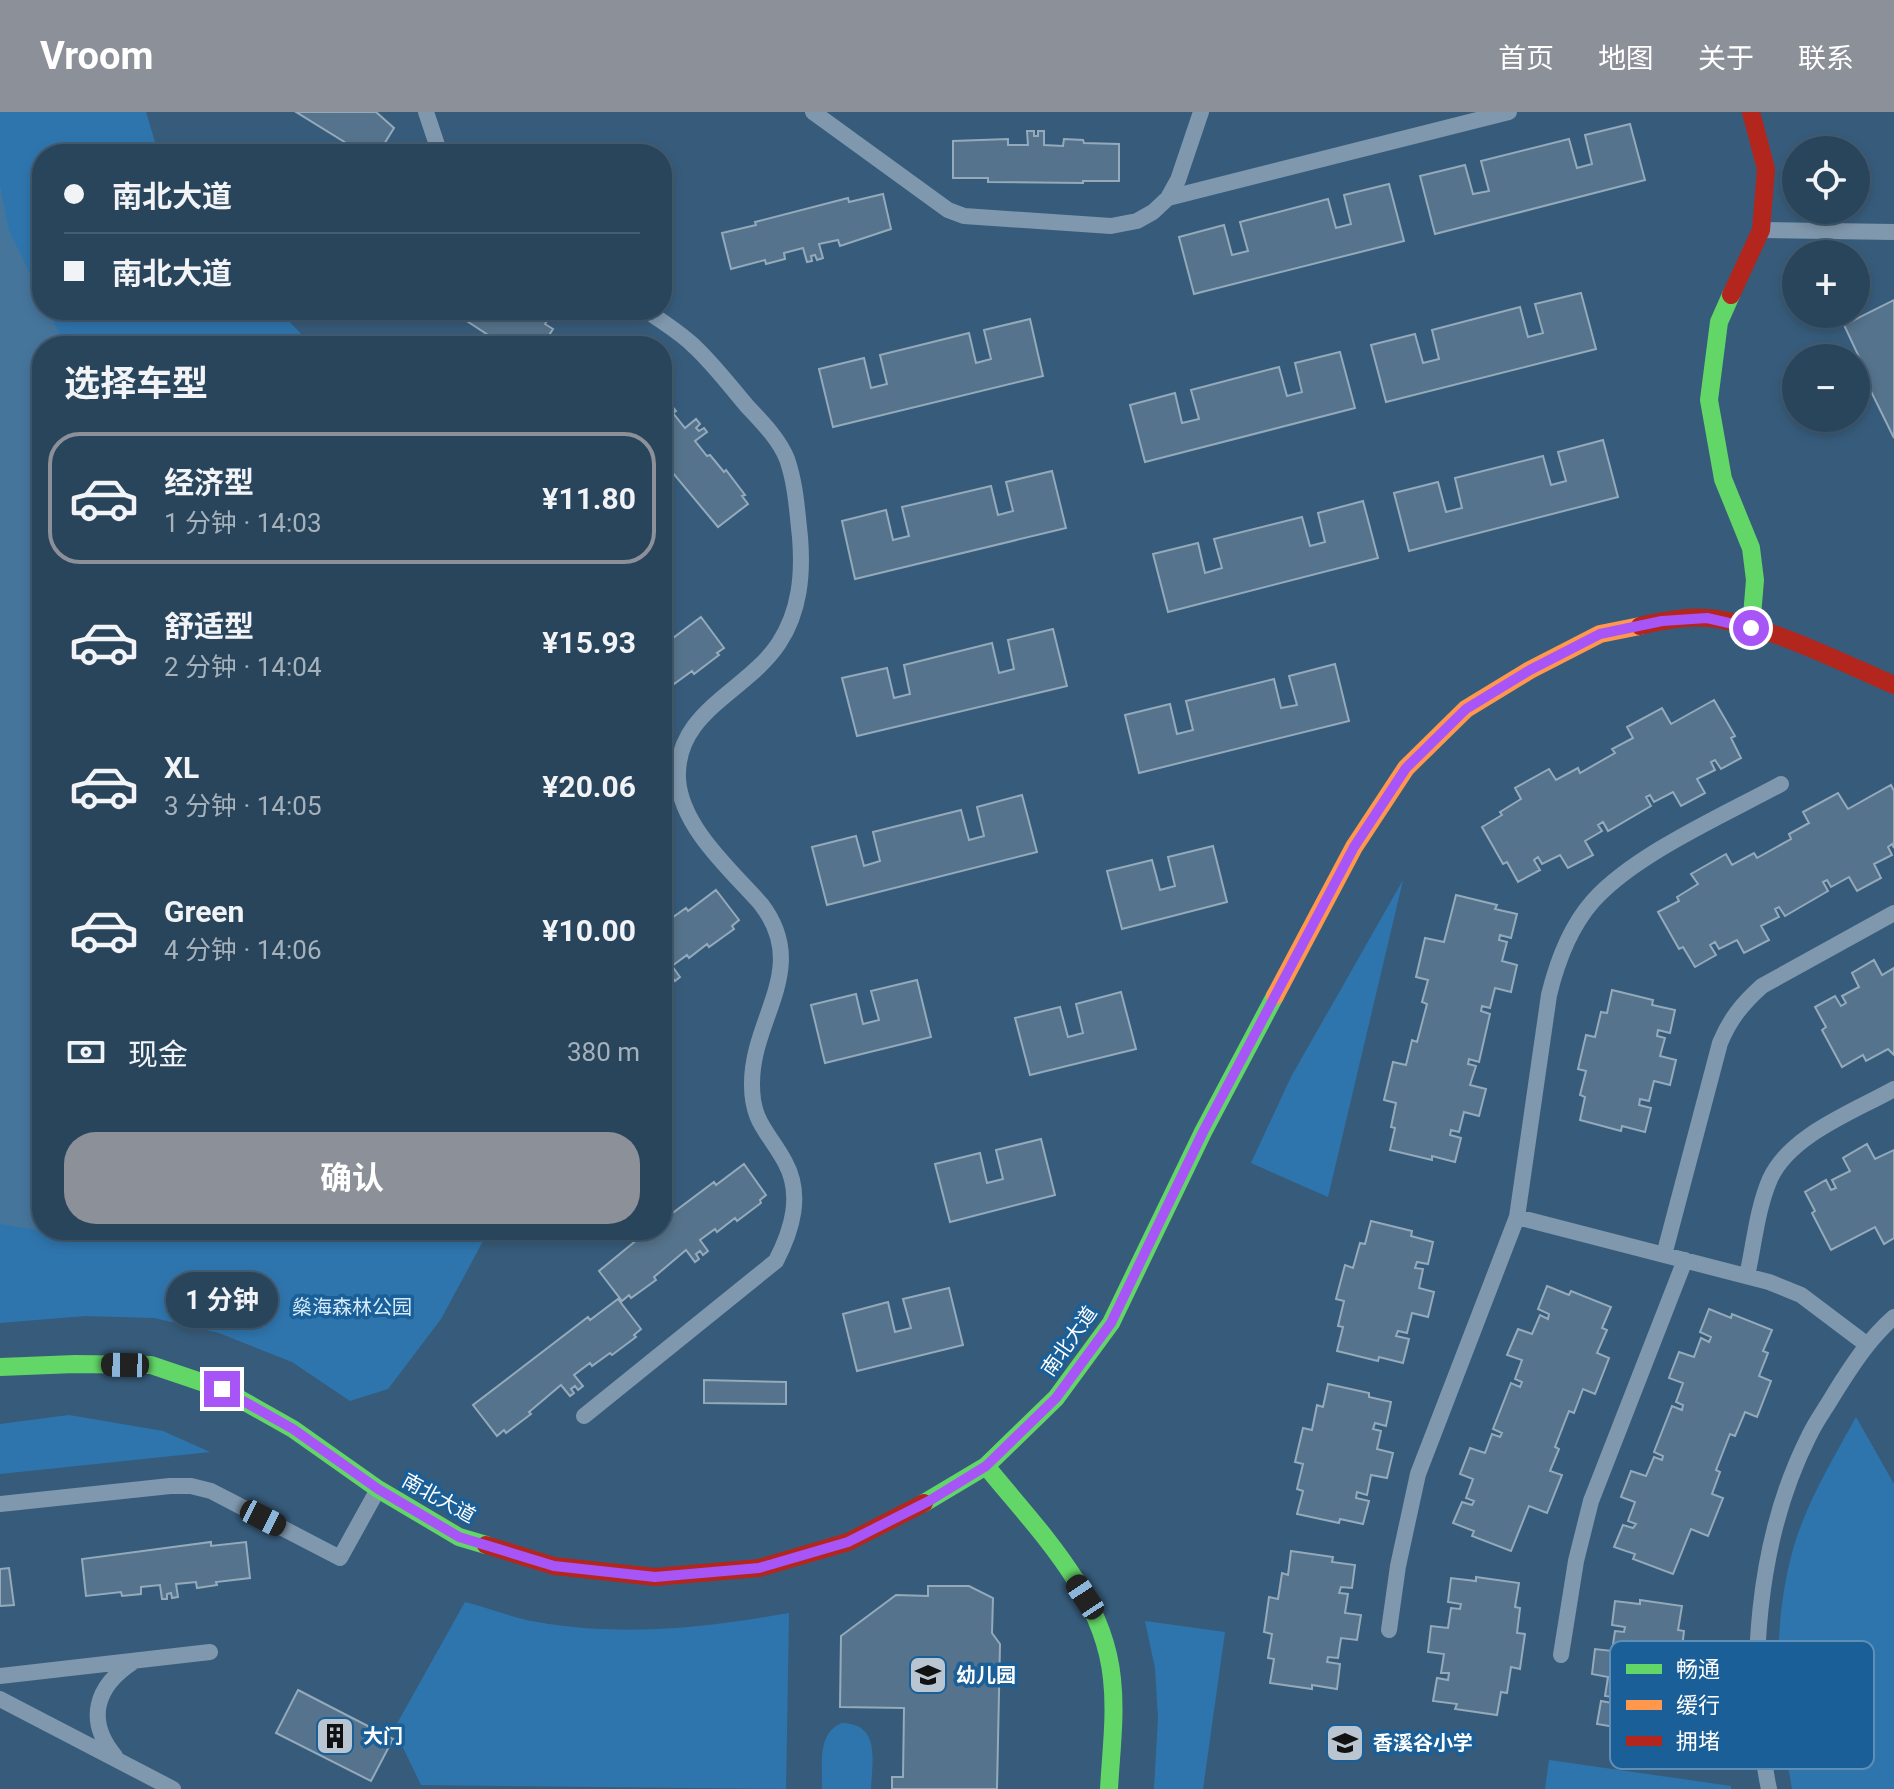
<!DOCTYPE html>
<html lang="zh">
<meta charset="utf-8">
<style>
:root{--surface:#29455c;--page:#314c62;--text:#f1f3f6;--muted:#a5b1bb;--line:#455d72;--accent:#8c9099}
body{margin:0;font-family:Roboto,"Noto Sans SC",sans-serif;background:var(--page);color:var(--text);height:100vh;display:flex;flex-direction:column;font-size:30px;white-space:nowrap}
*{box-sizing:border-box;margin:0}
p{font-size:26px;color:var(--muted)}
.icon{flex:none;width:44px;height:44px;fill:none;stroke:currentColor;stroke-width:2;stroke-linecap:round;stroke-linejoin:round}
.map{position:relative;flex:1;overflow:hidden}
.drawer{position:absolute;left:32px;top:224px;width:640px;height:904px;display:flex;flex-direction:column;background:var(--surface);border-radius:32px;box-shadow:0 4px 12px #0003,0 0 0 2px var(--line)}
.drawer>*{flex:none}
.top-card{position:absolute;left:32px;top:32px;width:640px;height:176px;border-radius:32px;box-shadow:0 4px 12px #0003,0 0 0 2px var(--line);display:grid;align-content:center;height:176px;padding:0 32px;background:var(--surface)}
.buttons{position:absolute;left:1782px;top:24px;display:grid;gap:16px}
.buttons a{display:grid;place-items:center;width:88px;height:88px;border-radius:50%;background:var(--surface);box-shadow:0 4px 12px #0003,0 0 0 2px var(--line);font-size:40px}
.end{position:absolute;width:36px;height:36px;margin:-18px;border:10px solid #a855f7;background:#fff;box-shadow:0 0 0 4px #fff}
.from{border-radius:50%}
.bubble{position:absolute;height:56px;border-radius:28px;background:var(--surface);box-shadow:0 4px 12px #0003,0 0 0 2px var(--line);font-size:26px;font-weight:700;line-height:56px;text-align:center}
.car{position:absolute;width:24px;height:48px;margin:-24px -12px;border-radius:10px;box-shadow:0 0 6px 2px #0007;background:linear-gradient(#222 24%,#8ab4d8 0 40%,#222 0 76%,#8ab4d8 0 86%,#222 0)}
.top-card b{display:flex;align-items:center;gap:28px;height:76px;font-size:30px}
.top-card b+b{border-top:2px solid var(--line)}
.top-card i{width:20px;height:20px;background:var(--text)}
ul{padding:0;list-style:none}
li{display:flex;align-items:center;gap:24px;height:132px;margin:0 16px 12px;padding:0 16px;border:4px solid transparent;border-radius:32px}
li div{flex:1}
li b{display:block;font-size:30px}
li em{font-style:normal;font-weight:700}
li.active{border-color:var(--accent)}
li>.icon{width:72px;height:72px;stroke-width:1.5}
h2{padding:0 32px;font-size:36px;line-height:96px}
.pay{display:flex;align-items:center;gap:20px;height:88px;padding:0 32px;font-size:30px}
.pay p{margin-inline-start:auto}
.button{display:flex;gap:16px;margin-top:auto;padding:16px 32px}
.button a{flex:1;height:92px;border-radius:32px;background:var(--accent);color:#fff;font-size:32px;font-weight:700;line-height:92px;text-align:center}
header{display:flex;align-items:center;gap:48px;box-sizing:border-box;height:112px;padding:0 40px;background:var(--accent);color:#fff}
header strong{font-size:38px}
nav{display:flex;gap:44px;margin-inline-start:auto;font-size:28px}
.map>svg:first-child{display:block}
.green{fill:#2f75ad}
.water{fill:#46759c}
.building{fill:#55738c;stroke:#94aabb;stroke-width:2}
.lines{fill:none;stroke-linecap:round;stroke-linejoin:round}
.lane{stroke:#8098ad;stroke-width:16}
.fast{stroke:#63d668;stroke-width:18}
.slow{stroke:#ff974d;stroke-width:18}
.jam{stroke:#b3261e;stroke-width:18}
.route{stroke:#a855f7;stroke-width:10}
.labels{text-anchor:middle;stroke-width:7;stroke-linejoin:round;paint-order:stroke}
.park-label{font-size:20px;fill:#d5ebfb;stroke:#1a5f98}
.street-label{font-size:20px;fill:#fff;stroke:#1a5f98}
.poi-label{font-size:20px;font-weight:bold;fill:#fff;stroke:#1a5f98;text-anchor:start}
.key{fill:#1a5f98;stroke:#5f8fb7;stroke-width:2}
.key-label{font-size:22px;fill:#fff}
</style>
<header>
<strong>Vroom</strong>
<nav><a>首页</a><a>地图</a><a>关于</a><a>联系</a></nav>
</header>
<div class="map">
<svg width="1894" height="1677" viewBox="0 0 1894 1677">
<rect width="100%" height="100%" fill="#375c7b"/>
<!-- green -->
<path class="green" d="M0,0H146L158,40V42H42V198H278L313,234H42V1118H489L441,1207L388,1277L350,1289L292,1250L219,1221L154,1206L85,1204L0,1211Z
M1403,768L1328,1085L1251,1051L1291,965Z
M69,1303L163,1319L210,1340L0,1362V1312Z
M1856,1305L1894,1372V1677H1792C1778,1598 1771,1524 1791,1445C1803,1396 1832,1349 1856,1305Z
M465,1490C489,1496 513,1506 537,1510C623,1525 703,1516 789,1501L786,1677L421,1673L394,1617Z
M1145,1509L1225,1520L1203,1677H1154L1158,1606L1155,1556Z
M842,1611C881,1612 872,1649 871,1677H822C823,1653 816,1622 842,1611Z
M1549,1648L1731,1674V1677H1545Z"/>
<!-- water -->
<path class="water" d="M0,73L9,119L42,186V198H48L66,234H42V1118H112L81,1125L0,1112Z"/>
<!-- building -->
<path class="building" d="M296,0H376L394,16L378,42H364Z
M1630,12L1645,68L1435,122L1420,64L1465,53L1473,82L1489,79L1481,49L1569,27L1577,56L1592,52L1585,23Z
M1027,19H1034V24H1038V19H1044V33L1063,34L1064,27L1083,28L1084,31L1119,32V69H1083V71L988,70V66H953V29L1008,27V33H1028Z
M1389,72L1404,129L1194,182L1179,125L1224,113L1232,143L1248,139L1240,110L1328,87L1336,116L1351,112L1344,83Z
M883,82L891,117L840,134L838,128L819,132L823,146L817,148L815,143L811,144L812,149L807,150L803,136L784,141L785,147L766,152L765,148L731,157L722,121L756,113L755,110L848,86L849,90Z
M1581,181L1596,237L1386,290L1371,233L1415,222L1423,251L1439,247L1432,218L1520,195L1528,225L1543,221L1535,192Z
M1894,188V326L1856,249L1860,247L1844,213Z
M450,198H530L547,209L545,212L553,217L542,234H510L503,230L502,232Z
M1030,207L1043,264L833,315L819,257L864,246L871,276L887,272L880,243L969,221L976,251L991,247L984,218Z
M1340,240L1355,296L1145,350L1130,293L1175,281L1182,311L1199,307L1191,278L1279,255L1287,284L1302,280L1295,251Z
M662,282L676,299L673,301L685,316L696,307L700,312L696,316L699,319L704,316L707,320L695,329L707,344L710,343L724,360L726,358L745,383L742,384L748,392L718,415L662,348Z
M1603,328L1618,385L1409,439L1394,381L1438,370L1446,400L1462,396L1455,366L1543,344L1551,373L1566,369L1558,340Z
M1052,359L1066,416L855,467L842,409L886,398L893,428L909,424L902,395L991,374L998,403L1013,399L1006,370Z
M1363,389L1378,446L1168,500L1153,442L1198,431L1205,461L1222,456L1214,427L1302,405L1310,434L1325,430L1318,401Z
M701,505L724,536L717,541L719,543L694,562L692,559L674,572L672,569L662,577V530L671,523L673,526Z
M1053,517L1067,574L857,624L842,566L887,556L894,586L910,582L904,553L992,531L999,561L1014,557L1008,528Z
M1335,552L1349,609L1139,661L1125,603L1170,592L1177,622L1193,618L1186,589L1274,567L1281,596L1297,593L1289,564Z
M1714,588L1735,624L1731,626L1741,646L1721,657L1715,648L1711,650L1715,658L1697,667L1705,681L1681,694L1673,680L1654,690L1650,683L1646,685L1651,694L1608,719L1603,710L1598,713L1602,719L1585,729L1593,743L1568,756L1560,743L1542,752L1538,745L1534,748L1540,758L1518,770L1507,750L1503,752L1482,715L1502,703L1500,700L1521,687L1515,676L1549,657L1556,668L1578,656L1580,661L1615,641L1612,637L1633,626L1627,615L1662,596L1671,612Z
M1891,673L1894,679V736L1892,732L1888,735L1892,743L1874,752L1881,766L1857,779L1849,765L1831,775L1827,768L1823,770L1828,779L1785,804L1779,795L1775,797L1779,805L1761,814L1769,828L1744,841L1737,828L1719,837L1715,830L1710,833L1716,843L1695,855L1683,835L1679,837L1658,800L1679,789L1677,785L1698,772L1691,762L1726,742L1732,753L1754,741L1757,746L1791,727L1789,722L1809,711L1803,700L1838,681L1848,697Z
M1022,683L1037,740L827,793L812,735L856,724L864,754L880,749L873,720L961,698L969,728L984,724L977,695Z
M1213,734L1227,790L1122,817L1107,759L1152,748L1160,778L1175,774L1168,745Z
M716,778L739,808L732,814L734,817L709,835L707,832L689,846L687,843L672,854L680,865L675,869L672,865L668,868L672,873L667,876L662,869V813L686,796L688,799Z
M1456,783L1497,793L1495,797L1517,802L1511,826L1500,823L1499,828L1507,830L1502,849L1517,853L1511,880L1495,876L1490,896L1482,894L1481,899L1490,902L1479,950L1469,947L1468,952L1476,954L1470,973L1486,977L1479,1004L1464,1000L1459,1020L1451,1018L1450,1023L1461,1026L1455,1050L1432,1044V1048L1390,1038L1395,1016L1391,1015L1396,991L1384,988L1393,950L1406,953L1412,928L1417,930L1427,892L1422,890L1428,868L1416,865L1425,826L1444,830Z
M1874,848L1882,863L1894,856V943L1888,937L1866,949L1863,943L1842,955L1822,918L1826,915L1815,895L1835,884L1841,894L1846,891L1842,884L1859,875L1852,861Z
M917,868L931,925L825,951L811,893L856,882L863,912L879,908L871,879Z
M1612,878L1653,888L1652,893L1675,898L1670,921L1658,918L1657,924L1665,926L1660,944L1676,948L1670,973L1654,969L1649,989L1640,987L1639,993L1651,996L1645,1020L1622,1014L1621,1019L1580,1008L1585,985L1580,983L1586,959L1578,957L1586,923L1595,925L1601,900L1607,901Z
M1121,880L1136,937L1030,963L1015,906L1060,895L1068,925L1083,921L1076,892Z
M1041,1027L1055,1083L950,1110L935,1052L980,1041L987,1071L1003,1067L996,1038Z
M1867,1032L1875,1047L1894,1038V1126L1884,1132L1875,1115L1831,1138L1812,1101L1815,1099L1805,1080L1826,1068L1831,1078L1836,1076L1832,1068L1850,1059L1843,1046Z
M744,1052L766,1083L760,1088L761,1091L737,1109L735,1106L717,1120L715,1117L700,1128L708,1139L703,1143L700,1139L696,1142L699,1147L695,1150L686,1138L654,1165L656,1168L631,1186L629,1183L622,1189L599,1159L649,1118H662V1109L714,1070L716,1073Z
M1371,1109L1412,1119L1411,1124L1433,1130L1428,1152L1417,1150L1415,1156L1423,1157L1419,1176L1434,1180L1428,1205L1412,1201L1407,1221L1398,1219L1396,1224L1409,1227L1403,1251L1379,1245L1378,1249L1337,1239L1343,1215L1338,1214L1344,1189L1336,1187L1345,1153L1353,1156L1360,1131L1365,1132Z
M1547,1174L1569,1183L1571,1179L1611,1195L1602,1216L1607,1218L1597,1241L1609,1246L1595,1282L1583,1277L1574,1301L1569,1299L1555,1335L1559,1337L1550,1359L1562,1363L1547,1401L1529,1394L1511,1439L1472,1424L1474,1419L1453,1411L1462,1390L1472,1393L1474,1389L1466,1386L1473,1367L1460,1362L1470,1336L1485,1341L1492,1322L1500,1325L1502,1321L1493,1317L1511,1271L1520,1275L1522,1270L1515,1267L1522,1248L1507,1243L1518,1217L1532,1222L1540,1203L1548,1207L1549,1202L1538,1197Z
M949,1176L963,1233L857,1259L843,1202L888,1190L895,1220L911,1216L903,1187Z
M618,1187L641,1217L634,1223L636,1225L612,1243L610,1241L592,1254L590,1251L574,1263L583,1274L578,1278L575,1274L571,1277L574,1281L570,1284L561,1273L529,1300L531,1302L506,1321L504,1318L497,1324L473,1293L588,1205L590,1208Z
M1709,1197L1731,1206L1732,1202L1772,1218L1763,1239L1768,1241L1759,1264L1771,1269L1757,1305L1745,1300L1735,1324L1730,1322L1716,1358L1720,1360L1712,1382L1723,1386L1708,1424L1691,1417L1673,1462L1633,1447L1635,1442L1614,1435L1623,1413L1633,1416L1636,1412L1628,1409L1635,1390L1621,1385L1631,1359L1646,1364L1654,1345L1662,1348L1663,1344L1654,1340L1672,1294L1682,1298L1683,1293L1676,1290L1683,1271L1669,1266L1679,1240L1694,1245L1701,1226L1709,1230L1711,1225L1700,1220Z
M704,1268L786,1270V1292L704,1291Z
M1328,1272L1369,1281V1285L1391,1290L1386,1314L1375,1311L1373,1317L1381,1319L1377,1337L1393,1341L1387,1366L1371,1363L1367,1383L1357,1380L1356,1386L1369,1389L1363,1412L1340,1407L1339,1411L1297,1402L1303,1379L1297,1377L1303,1352L1295,1350L1303,1316L1312,1318L1317,1293L1323,1295Z
M211,1430V1434L246,1430L250,1466L216,1470L217,1473L197,1476L196,1470L176,1472L178,1485L172,1486L171,1481L167,1482V1487H162L160,1473L141,1475V1482L122,1484L121,1480L86,1484L82,1447Z
M1291,1439L1333,1445L1332,1450L1355,1453L1352,1476L1341,1475L1339,1481L1348,1482L1345,1501L1361,1503L1357,1528L1341,1526L1338,1546L1328,1545L1327,1550L1340,1552L1337,1577L1312,1573V1577L1270,1571L1274,1547L1268,1546L1272,1522L1264,1520L1269,1485L1278,1487L1282,1461L1288,1463Z
M9,1456L14,1493L0,1494V1457Z
M1476,1465L1519,1471L1515,1495L1520,1496L1517,1521L1525,1522L1520,1557L1511,1555L1507,1581L1501,1580L1497,1603L1455,1597L1457,1592L1433,1589L1437,1566L1448,1568L1449,1561H1441L1444,1542L1428,1540L1431,1514L1448,1516L1451,1496L1460,1497L1461,1492L1448,1490L1451,1466L1476,1469Z
M928,1474H969L993,1486L992,1521L1000,1532L997,1677H892V1665H903L904,1596L840,1595L841,1524L896,1483L928,1484Z
M1640,1488L1682,1494L1678,1518L1684,1519L1681,1544L1689,1545L1684,1580L1675,1578L1671,1604L1665,1603L1661,1626L1619,1620L1621,1616L1597,1612L1601,1589L1612,1591L1613,1585L1605,1584L1608,1565L1592,1562L1595,1537L1612,1539L1615,1519L1624,1520L1625,1515L1612,1513L1615,1489L1640,1492Z
M298,1578L393,1627L371,1669L276,1621Z"/>
<g class="lines">
<!-- lane -->
<path class="lane" d="M426,0L440,42
M813,0L948,98L964,104L1111,114L1137,109L1153,100L1168,86L1178,68L1201,0
M1168,86L1509,0
M1764,118L1894,120
M1517,1105L1769,1170L1801,1183L1866,1232
M1664,1143L1720,931C1730,907 1742,892 1762,874L1894,801
M1747,1164C1754,1133 1757,1097 1770,1067C1790,1023 1853,1000 1894,977
M584,1304L776,1149C792,1118 803,1083 785,1050C769,1020 752,1011 752,973C751,906 811,857 761,792C731,758 681,715 678,667C675,599 747,580 779,531C800,499 803,462 800,425C797,399 796,373 787,347C779,327 762,310 747,294C730,274 714,253 695,235C680,220 662,210 646,198
M0,1392L170,1374H191L211,1379L340,1446L377,1379
M1389,1518L1398,1454L1418,1362L1517,1105L1549,883C1557,850 1570,815 1593,789C1635,742 1724,703 1781,672
M1561,1543L1576,1449L1591,1389L1685,1148
M0,1564L210,1540
M0,1587L173,1677
M115,1644C85,1608 96,1574 133,1550
M1769,1677C1745,1565 1757,1427 1809,1324C1816,1309 1826,1296 1834,1282C1852,1253 1869,1227 1894,1205"/>
<!-- fast -->
<path class="fast" d="M1731,183L1719,210L1709,288L1723,367L1751,436L1755,468L1751,516
M0,1255L75,1252L151,1253L222,1277L293,1317L378,1377L459,1425L486,1433
M986,1354C1037,1417 1104,1482 1112,1567C1116,1603 1111,1640 1109,1677
M924,1391L986,1354L1056,1286L1111,1211L1203,1020L1275,884"/>
<!-- slow -->
<path class="slow" d="M1275,884L1354,735L1406,656L1466,597L1530,558L1600,522L1640,514"/>
<!-- jam -->
<path class="jam" d="M1731,183L1761,118L1766,57L1751,0
M1640,514C1661,509 1686,504 1708,506C1764,511 1841,550 1894,573
M486,1433L554,1454L655,1465L759,1456L848,1430L924,1391"/>
</g>
<g class="lines">
<!-- route -->
<path class="route" d="M222,1277L293,1317L378,1377L459,1425L554,1454L655,1465L759,1456L848,1430L929,1389L986,1354L1056,1286L1111,1211L1203,1020L1354,735L1406,656L1466,597L1530,558L1600,522L1662,509L1707,506L1751,516"/>
</g>
<!-- icons -->
<defs>
<g id="school-square" transform="scale(2)"><rect x="-9" y="-9" width="18" height="18" rx="4" fill="#b9c6d1" stroke="#1a5f98"/><path d="M0-5L7-2L0 1L-7-2ZM-4 1L0 2.5L4 1V4Q0 6-4 4Z" fill="#111"/></g>
<g id="building-square" transform="scale(2)"><rect x="-9" y="-9" width="18" height="18" rx="4" fill="#b9c6d1" stroke="#1a5f98"/><path d="M-4-6H4V6H1V3H-1V6H-4ZM-2.5-4.3h1.7v1.8h-1.7ZM.8-4.3h1.7v1.8H.8ZM-2.5-1h1.7V.8h-1.7ZM.8-1h1.7V.8H.8Z" fill="#111"/></g>
</defs>
<g fill-rule="evenodd">
<use href="#school-square" x="928" y="1563"/>
<use href="#building-square" x="335" y="1624"/>
<use href="#school-square" x="1345" y="1631"/>
</g>
<g class="labels">
<!-- park labels -->
<g class="park-label">
<text x="352" y="1202">燊海森林公园</text>
</g>
<!-- street labels -->
<g class="street-label">
<text transform="translate(1069 1229) rotate(-55)" y="7">南北大道</text>
<text transform="translate(439 1386) rotate(29)" y="7">南北大道</text>
</g>
<!-- poi labels -->
<g class="poi-label">
<text x="956" y="1570">幼儿园</text>
<text x="363" y="1631">大门</text>
<text x="1373" y="1638">香溪谷小学</text>
</g>
</g>
<!-- legend -->
<rect x="1610" y="1529" width="264" height="128" rx="12" class="key"/>
<rect x="1626" y="1552" width="36" height="10" fill="#63d668"/>
<rect x="1626" y="1588" width="36" height="10" fill="#ff974d"/>
<rect x="1626" y="1624" width="36" height="10" fill="#b3261e"/>
<g class="key-label">
<text x="1676" y="1565">畅通</text>
<text x="1676" y="1601">缓行</text>
<text x="1676" y="1637">拥堵</text>
</g>
</svg>
<div class="buttons">
<a><svg class="icon" aria-label="locate" viewBox="0 0 24 24"><circle cx="12" cy="12" r="6"/><path d="M12 2v4M12 18v4M2 12h4M18 12h4"/></svg></a>
<a>+</a>
<a>−</a>
</div>
<i class="end from" style="left:1751px;top:516px"></i>
<i class="end" style="left:222px;top:1277px"></i>
<div class="bubble" style="left:166px;top:1160px;width:112px">1 分钟</div>
<i class="car" style="left:125px;top:1253px;rotate:271deg"></i>
<i class="car" style="left:263px;top:1406px;rotate:117deg"></i>
<i class="car" style="left:1085px;top:1485px;rotate:327deg"></i>
<div class="top-card">
<b><i class="from"></i>南北大道</b>
<b><i></i>南北大道</b>
</div>
<section class="drawer">
<h2>选择车型</h2>
<ul>
<li class="active"><svg class="icon" aria-label="car" viewBox="0 0 24 24"><path d="M5 17H2v-5l4-1 3-4h7l3 4 3 1v5h-3M9 17h6M6 11h13"/><circle cx="7" cy="17" r="2"/><circle cx="17" cy="17" r="2"/></svg><div><b>经济型</b><p>1 分钟 · 14:03</p></div><em>¥11.80</em></li>
<li><svg class="icon" aria-label="car" viewBox="0 0 24 24"><path d="M5 17H2v-5l4-1 3-4h7l3 4 3 1v5h-3M9 17h6M6 11h13"/><circle cx="7" cy="17" r="2"/><circle cx="17" cy="17" r="2"/></svg><div><b>舒适型</b><p>2 分钟 · 14:04</p></div><em>¥15.93</em></li>
<li><svg class="icon" aria-label="car" viewBox="0 0 24 24"><path d="M5 17H2v-5l4-1 3-4h7l3 4 3 1v5h-3M9 17h6M6 11h13"/><circle cx="7" cy="17" r="2"/><circle cx="17" cy="17" r="2"/></svg><div><b>XL</b><p>3 分钟 · 14:05</p></div><em>¥20.06</em></li>
<li><svg class="icon" aria-label="car" viewBox="0 0 24 24"><path d="M5 17H2v-5l4-1 3-4h7l3 4 3 1v5h-3M9 17h6M6 11h13"/><circle cx="7" cy="17" r="2"/><circle cx="17" cy="17" r="2"/></svg><div><b>Green</b><p>4 分钟 · 14:06</p></div><em>¥10.00</em></li>
</ul>
<div class="pay"><svg class="icon" aria-label="cash" viewBox="0 0 24 24"><path d="M3 7h18v10H3z"/><circle cx="12" cy="12" r="2"/></svg>现金<p>380 m</p></div>
<div class="button"><a>确认</a></div>
</section>
</div>
